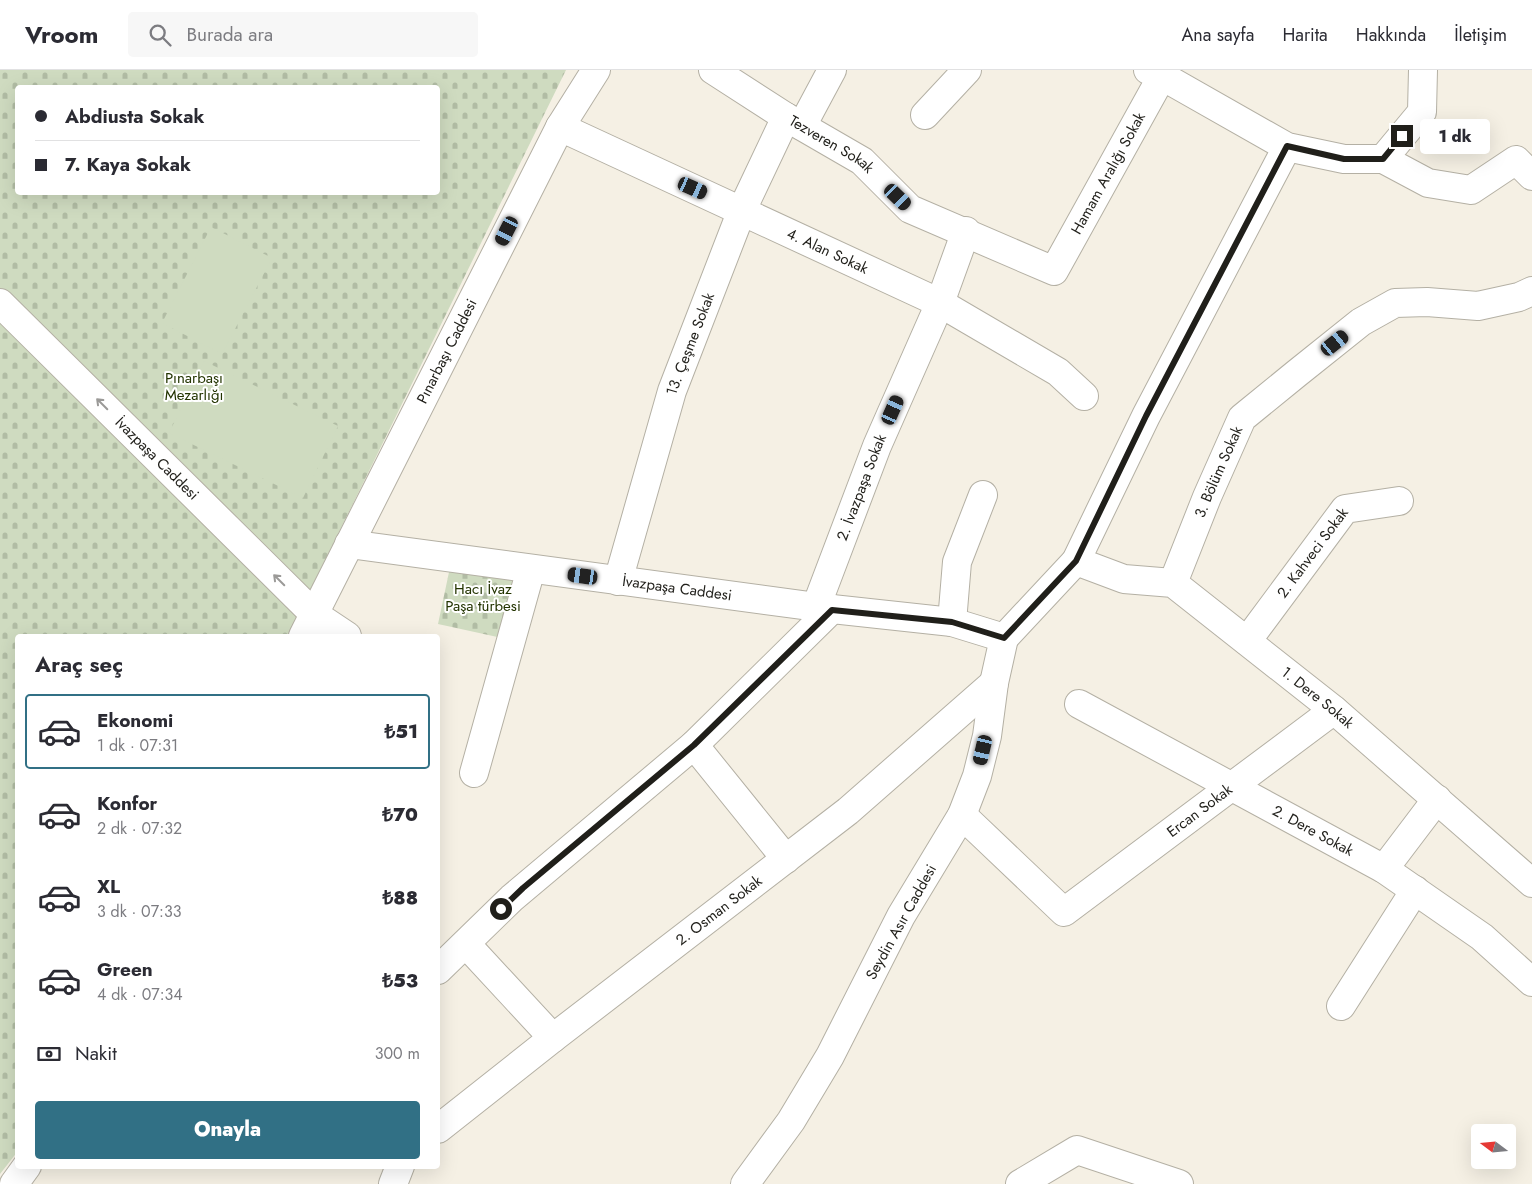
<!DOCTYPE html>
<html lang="tr">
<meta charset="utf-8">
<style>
:root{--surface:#fff;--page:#f7f7f7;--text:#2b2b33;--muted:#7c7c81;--line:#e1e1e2;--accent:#317085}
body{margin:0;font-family:Jost,sans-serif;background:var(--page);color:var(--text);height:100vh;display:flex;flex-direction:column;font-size:19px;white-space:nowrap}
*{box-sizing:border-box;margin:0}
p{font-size:16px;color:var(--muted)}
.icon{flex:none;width:28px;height:28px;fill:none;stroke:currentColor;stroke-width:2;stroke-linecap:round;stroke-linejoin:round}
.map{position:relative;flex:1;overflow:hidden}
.drawer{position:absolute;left:15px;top:564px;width:425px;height:535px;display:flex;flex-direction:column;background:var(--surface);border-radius:5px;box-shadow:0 5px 20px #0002}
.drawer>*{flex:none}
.hud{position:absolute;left:15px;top:15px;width:425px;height:110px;border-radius:5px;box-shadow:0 5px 20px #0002;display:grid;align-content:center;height:110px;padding:0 20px;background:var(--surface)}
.needle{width:32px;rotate:286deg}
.buttons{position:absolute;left:1471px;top:1054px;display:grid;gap:10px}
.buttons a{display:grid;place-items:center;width:45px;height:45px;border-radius:5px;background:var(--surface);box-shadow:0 5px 20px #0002;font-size:25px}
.end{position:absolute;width:22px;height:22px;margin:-11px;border:6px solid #201f1a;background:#fff;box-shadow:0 0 0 2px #fff}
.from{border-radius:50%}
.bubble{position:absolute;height:35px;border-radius:5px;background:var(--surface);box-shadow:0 5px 20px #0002;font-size:16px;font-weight:800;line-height:35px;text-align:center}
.car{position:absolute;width:15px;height:30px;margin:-15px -8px;border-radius:6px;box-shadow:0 0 4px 1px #0007;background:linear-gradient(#222 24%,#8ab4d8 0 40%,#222 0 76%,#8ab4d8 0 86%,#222 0)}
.hud b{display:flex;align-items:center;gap:18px;height:48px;font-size:19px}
.hud b+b{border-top:1px solid var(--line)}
.hud i{width:12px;height:12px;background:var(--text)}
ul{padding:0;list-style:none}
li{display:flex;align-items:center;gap:15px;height:75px;margin:0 10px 8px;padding:0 10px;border:2px solid transparent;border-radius:5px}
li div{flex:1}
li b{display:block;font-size:19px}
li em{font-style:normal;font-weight:800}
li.on{border-color:var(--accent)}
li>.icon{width:45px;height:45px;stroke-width:1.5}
h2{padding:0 20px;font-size:22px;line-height:60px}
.pay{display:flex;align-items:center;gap:12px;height:55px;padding:0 20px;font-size:19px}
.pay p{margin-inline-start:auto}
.action{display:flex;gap:10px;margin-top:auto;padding:10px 20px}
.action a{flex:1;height:58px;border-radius:5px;background:var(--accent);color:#fff;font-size:20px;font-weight:800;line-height:58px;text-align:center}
header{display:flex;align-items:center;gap:30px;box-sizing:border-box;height:70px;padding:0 25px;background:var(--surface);border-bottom:1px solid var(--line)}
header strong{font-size:24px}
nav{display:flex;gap:28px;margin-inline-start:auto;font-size:18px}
.search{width:350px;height:45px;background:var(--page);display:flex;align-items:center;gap:12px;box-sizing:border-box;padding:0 18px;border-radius:5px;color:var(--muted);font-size:19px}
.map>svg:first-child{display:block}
.cemetery{fill:url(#cemetery-stones);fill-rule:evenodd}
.park{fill:#cfdbc0}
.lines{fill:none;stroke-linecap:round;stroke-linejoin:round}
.minor-casing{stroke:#b4b0a4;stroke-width:30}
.major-casing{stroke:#b4b0a4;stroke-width:30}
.minor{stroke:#fff;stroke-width:28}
.major{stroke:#fff;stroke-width:28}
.oneway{stroke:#9b9a98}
.route{stroke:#201f1a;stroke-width:6}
.labels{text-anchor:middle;stroke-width:4;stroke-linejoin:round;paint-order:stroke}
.street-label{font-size:15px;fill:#201f1a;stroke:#fff}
.park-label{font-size:15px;fill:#233400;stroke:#fff}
</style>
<header>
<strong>Vroom</strong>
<div class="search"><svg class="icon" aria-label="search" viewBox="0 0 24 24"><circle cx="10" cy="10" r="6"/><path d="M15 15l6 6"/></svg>Burada ara</div>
<nav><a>Ana sayfa</a><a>Harita</a><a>Hakkında</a><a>İletişim</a></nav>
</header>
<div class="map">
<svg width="1532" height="1114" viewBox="0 0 1532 1114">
<defs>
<pattern id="cemetery-stones" width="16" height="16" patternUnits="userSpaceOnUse" patternTransform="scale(1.25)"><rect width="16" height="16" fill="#cfdbc0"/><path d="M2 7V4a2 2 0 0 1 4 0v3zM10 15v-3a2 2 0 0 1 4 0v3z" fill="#b1bca4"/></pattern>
</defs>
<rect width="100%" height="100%" fill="#f5f0e4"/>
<!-- cemetery -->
<path class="cemetery" d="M0,0H566L288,566H18V1081L0,1104ZM18,18H438V122H18Z
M452,488L531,499L511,570L438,554Z"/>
<!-- park -->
<path class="park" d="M211,157L272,188L222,284L162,253Z
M204,291L338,356L303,428L169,363Z"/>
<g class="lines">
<!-- minor casing -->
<g class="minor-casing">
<g id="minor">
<path id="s1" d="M713,0L786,47L862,91L910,139L1054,201L1162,6"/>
<path d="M1148,0L1162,6L1287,77L1344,89H1383L1428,113L1471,120L1516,90L1532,106"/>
<path d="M925,45L967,0"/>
<path d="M802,56L832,0"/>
<path id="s2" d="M560,57L940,233L1058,302L1084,326"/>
<path d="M1383,89L1422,42L1423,0"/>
<path id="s3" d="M1076,491L1124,509L1173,513L1334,640L1532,813"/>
<path id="s4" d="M618,511L672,321L742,140L786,47"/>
<path id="s5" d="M1173,513L1207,427L1242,348L1296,304L1361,252L1395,233L1427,232L1478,236L1519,227L1532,221"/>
<path id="s6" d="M816,537L877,376L940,233L966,161"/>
<path d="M314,544L347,566"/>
<path d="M952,552L957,492L983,425"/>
<path d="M1004,568L1076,491L1146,346L1287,77"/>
<path id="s7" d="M1247,571L1345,439L1399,431"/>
<path id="s8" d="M1079,634L1384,799L1482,867L1532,912"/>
<path d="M694,675L786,789"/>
<path d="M474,703L531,499"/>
<path id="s9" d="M962,745L1064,842L1334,640"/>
<path d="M1384,799L1437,729"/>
<path d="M466,874L553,968"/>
<path d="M438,900L512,828L694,675L832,539"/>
<path d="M1341,936L1415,820"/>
<path id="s10" d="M438,1059L553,968L848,741L994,613"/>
<path d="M393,1114L400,1096"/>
<path d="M1020,1114L1077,1080L1179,1114"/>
</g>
</g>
<!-- major casing -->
<g class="major-casing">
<g id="major">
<path id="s11" d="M0,233L314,544"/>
<path id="s12" d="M349,474L832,539L952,552L1004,568L994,613L987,666L977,706L962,745L901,846L830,986L791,1051L745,1114"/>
<path id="s13" d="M303,566L560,57L596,0"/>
<path d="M14,1114L27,1096"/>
</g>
</g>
<!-- minor -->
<use href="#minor" class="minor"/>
<!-- major -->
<use href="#major" class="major"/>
</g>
<!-- one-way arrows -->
<defs><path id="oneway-shaft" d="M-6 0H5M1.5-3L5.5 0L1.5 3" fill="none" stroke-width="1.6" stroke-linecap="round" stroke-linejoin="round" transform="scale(1.25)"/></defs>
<g class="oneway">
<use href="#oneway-shaft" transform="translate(102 334) rotate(-135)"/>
<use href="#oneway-shaft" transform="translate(279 510) rotate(-135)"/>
</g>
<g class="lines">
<!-- route -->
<path class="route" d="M501,839L523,818L694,675L832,540L952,552L1004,568L1076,491L1146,346L1287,76L1344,89H1383L1402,66"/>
</g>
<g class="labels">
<!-- street labels -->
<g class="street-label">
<text dy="5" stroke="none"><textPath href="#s1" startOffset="140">Tezveren Sokak</textPath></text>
<text dy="5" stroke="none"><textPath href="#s1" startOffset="511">Hamam Aralığı Sokak</textPath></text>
<text dy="5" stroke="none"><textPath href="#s2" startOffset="295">4. Alan Sokak</textPath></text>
<text dy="5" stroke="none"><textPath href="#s4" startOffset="248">13. Çeşme Sokak</textPath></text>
<text dy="5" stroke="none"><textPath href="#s13" startOffset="319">Pınarbaşı Caddesi</textPath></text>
<text dy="5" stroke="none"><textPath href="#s11" startOffset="221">İvazpaşa Caddesi</textPath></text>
<text dy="5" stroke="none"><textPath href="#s5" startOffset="120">3. Bölüm Sokak</textPath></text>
<text dy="5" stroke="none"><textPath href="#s6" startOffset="128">2. İvazpaşa Sokak</textPath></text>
<text dy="5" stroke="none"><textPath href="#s7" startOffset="110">2. Kahveci Sokak</textPath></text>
<text dy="5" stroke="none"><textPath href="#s12" startOffset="331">İvazpaşa Caddesi</textPath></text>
<text dy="5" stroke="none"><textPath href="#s3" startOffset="285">1. Dere Sokak</textPath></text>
<text dy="5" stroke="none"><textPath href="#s9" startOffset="310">Ercan Sokak</textPath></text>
<text dy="5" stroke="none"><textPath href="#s8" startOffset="266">2. Dere Sokak</textPath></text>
<text dy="5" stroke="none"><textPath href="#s10" startOffset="356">2. Osman Sokak</textPath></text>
<text transform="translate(901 852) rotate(-61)" y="5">Seydin Asır Caddesi</text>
</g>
<!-- park labels -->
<g class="park-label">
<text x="194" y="313">Pınarbaşı<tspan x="194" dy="17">Mezarlığı</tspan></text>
<text x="483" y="524">Hacı İvaz<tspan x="483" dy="17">Paşa türbesi</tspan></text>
</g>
</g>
</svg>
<div class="buttons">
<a><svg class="needle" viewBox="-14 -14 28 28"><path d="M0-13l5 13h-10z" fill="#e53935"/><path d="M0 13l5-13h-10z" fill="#7c7c81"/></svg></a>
</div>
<i class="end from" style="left:501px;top:839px"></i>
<i class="end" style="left:1402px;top:66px"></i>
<div class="bubble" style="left:1420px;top:49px;width:70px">1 dk</div>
<i class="car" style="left:693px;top:118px;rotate:114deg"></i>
<i class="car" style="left:898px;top:127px;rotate:134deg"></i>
<i class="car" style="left:507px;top:161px;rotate:207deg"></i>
<i class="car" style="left:1335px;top:273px;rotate:51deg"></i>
<i class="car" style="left:893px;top:340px;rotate:24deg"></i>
<i class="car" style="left:583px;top:506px;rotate:278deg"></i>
<i class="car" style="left:983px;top:680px;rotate:193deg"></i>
<div class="hud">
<b><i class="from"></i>Abdiusta Sokak</b>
<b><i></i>7. Kaya Sokak</b>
</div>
<section class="drawer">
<h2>Araç seç</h2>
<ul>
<li class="on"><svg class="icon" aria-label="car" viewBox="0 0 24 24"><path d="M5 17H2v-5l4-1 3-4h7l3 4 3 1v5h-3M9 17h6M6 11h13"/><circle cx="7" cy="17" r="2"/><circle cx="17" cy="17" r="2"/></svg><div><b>Ekonomi</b><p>1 dk · 07:31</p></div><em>₺51</em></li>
<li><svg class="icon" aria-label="car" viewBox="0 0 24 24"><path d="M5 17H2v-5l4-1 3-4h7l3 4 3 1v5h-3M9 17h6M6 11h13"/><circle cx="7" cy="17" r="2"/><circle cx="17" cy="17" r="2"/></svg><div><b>Konfor</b><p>2 dk · 07:32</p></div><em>₺70</em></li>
<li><svg class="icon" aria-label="car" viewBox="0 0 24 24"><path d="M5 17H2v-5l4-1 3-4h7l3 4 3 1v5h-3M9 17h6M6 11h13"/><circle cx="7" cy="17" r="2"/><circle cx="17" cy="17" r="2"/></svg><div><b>XL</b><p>3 dk · 07:33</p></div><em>₺88</em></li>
<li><svg class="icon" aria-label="car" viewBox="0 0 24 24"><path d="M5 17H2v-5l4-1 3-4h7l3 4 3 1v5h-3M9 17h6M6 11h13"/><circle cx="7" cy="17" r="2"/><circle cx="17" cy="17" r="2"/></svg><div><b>Green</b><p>4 dk · 07:34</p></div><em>₺53</em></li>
</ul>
<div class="pay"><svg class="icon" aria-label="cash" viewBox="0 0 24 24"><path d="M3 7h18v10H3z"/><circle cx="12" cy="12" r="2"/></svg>Nakit<p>300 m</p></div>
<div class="action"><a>Onayla</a></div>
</section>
</div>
